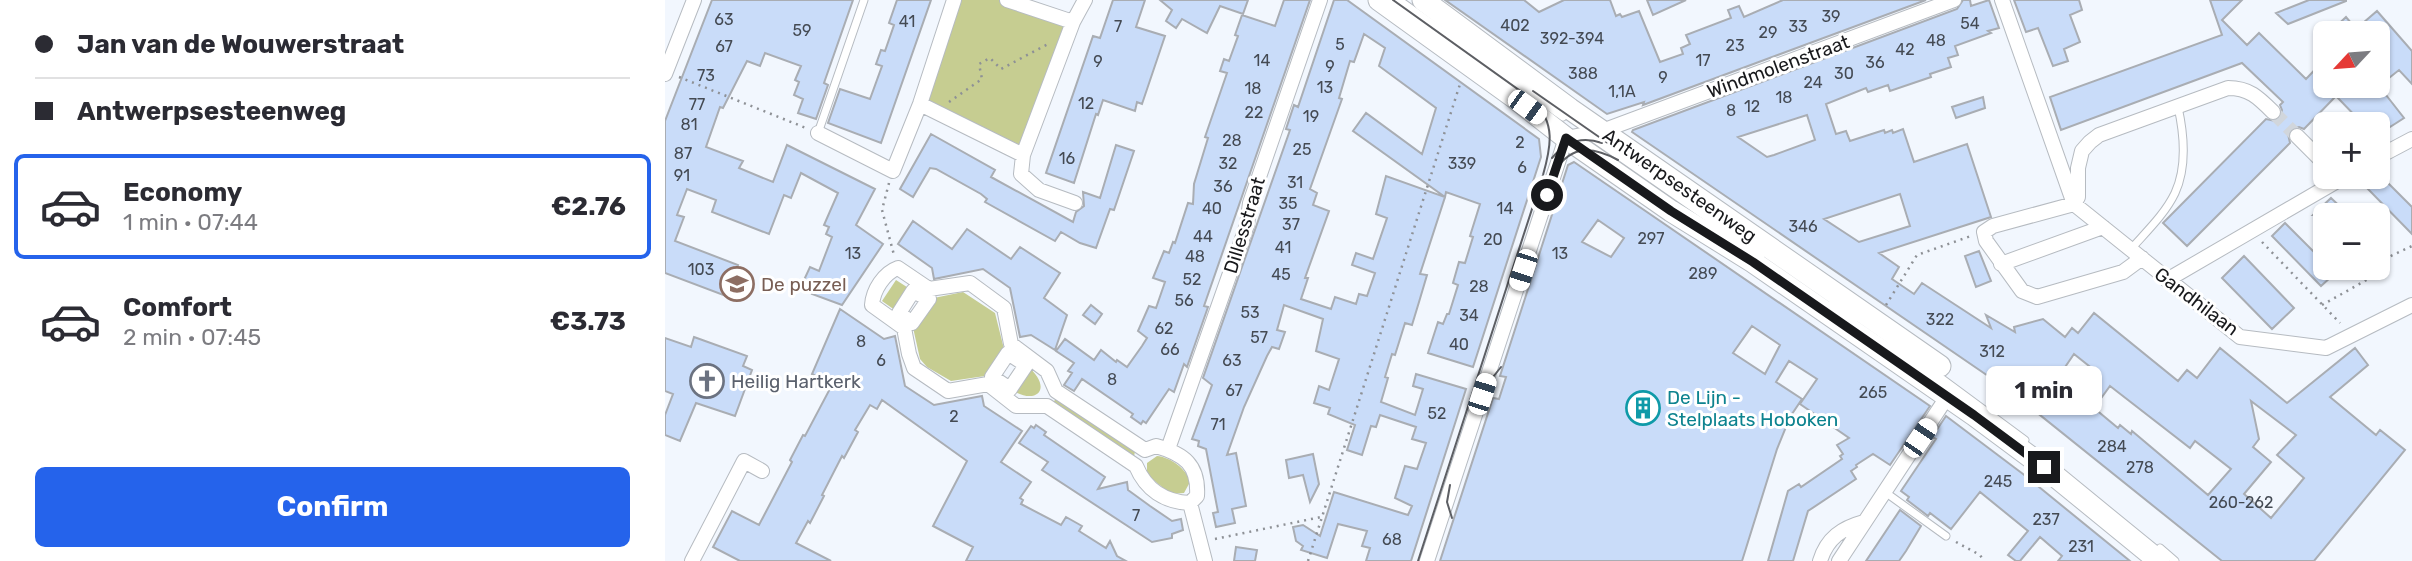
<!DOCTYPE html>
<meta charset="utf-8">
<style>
:root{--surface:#fff;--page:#f2f2f3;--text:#2b2b33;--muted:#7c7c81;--line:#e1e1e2;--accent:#2563eb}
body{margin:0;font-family:Rubik,sans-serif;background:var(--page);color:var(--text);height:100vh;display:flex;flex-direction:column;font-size:26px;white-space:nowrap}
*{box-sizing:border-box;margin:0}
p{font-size:23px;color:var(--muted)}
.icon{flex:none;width:38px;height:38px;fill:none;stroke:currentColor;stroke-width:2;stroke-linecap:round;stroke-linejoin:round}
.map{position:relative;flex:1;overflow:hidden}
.sheet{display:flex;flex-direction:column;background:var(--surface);width:665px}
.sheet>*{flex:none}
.hud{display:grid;align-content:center;height:154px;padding:0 35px;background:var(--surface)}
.needle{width:46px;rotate:244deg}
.tools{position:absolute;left:1648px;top:21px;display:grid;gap:14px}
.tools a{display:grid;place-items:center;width:77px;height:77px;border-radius:10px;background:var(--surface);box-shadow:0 2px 5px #0004;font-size:35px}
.end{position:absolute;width:32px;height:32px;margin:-16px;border:9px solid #18191c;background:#fff;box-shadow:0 0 0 4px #fff}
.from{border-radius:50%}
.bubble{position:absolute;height:49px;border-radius:10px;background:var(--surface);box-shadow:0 2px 5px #0004;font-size:23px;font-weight:700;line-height:49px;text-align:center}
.car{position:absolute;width:21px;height:42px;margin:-21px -10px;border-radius:9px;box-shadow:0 0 5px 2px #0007;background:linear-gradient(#fff 24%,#345 0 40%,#fff 0 76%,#345 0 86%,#fff 0)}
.hud b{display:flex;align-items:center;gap:24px;height:66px;font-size:26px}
.hud b+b{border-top:2px solid var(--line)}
.hud i{width:18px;height:18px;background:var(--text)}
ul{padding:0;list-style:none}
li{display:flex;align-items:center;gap:21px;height:105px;margin:0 14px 10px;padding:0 21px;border:4px solid transparent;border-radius:10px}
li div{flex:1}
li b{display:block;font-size:26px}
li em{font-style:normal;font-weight:700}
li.selected{border-color:var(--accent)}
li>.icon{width:63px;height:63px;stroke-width:1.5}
.primary-button{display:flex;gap:14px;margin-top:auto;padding:14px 35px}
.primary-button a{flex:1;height:80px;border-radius:10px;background:var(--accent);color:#fff;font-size:28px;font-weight:700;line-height:80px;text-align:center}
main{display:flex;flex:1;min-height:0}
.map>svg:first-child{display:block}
.green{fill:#c6cd91}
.building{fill:#c9dcf9;stroke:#a9adb3;stroke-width:2;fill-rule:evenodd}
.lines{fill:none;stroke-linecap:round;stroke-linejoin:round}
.street-tunnel{stroke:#d1d6dc;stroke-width:14;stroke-dasharray:14 7;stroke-linecap:butt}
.lane-casing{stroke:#b6bbc1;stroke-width:9}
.street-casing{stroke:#b6bbc1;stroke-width:16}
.secondary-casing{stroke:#b6bbc1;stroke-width:23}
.path{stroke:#8e9196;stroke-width:2.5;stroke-dasharray:2 5;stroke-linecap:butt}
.lane{stroke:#fff;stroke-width:7}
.street{stroke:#fff;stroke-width:14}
.secondary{stroke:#fff;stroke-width:21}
.tram{stroke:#5d5f64;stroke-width:2}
.route{stroke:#18191c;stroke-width:9}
.labels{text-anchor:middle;stroke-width:6;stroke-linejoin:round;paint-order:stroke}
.number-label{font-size:16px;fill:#444a53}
.street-label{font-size:19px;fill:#18191c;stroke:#fff}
.education-label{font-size:19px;fill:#785e54;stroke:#fff;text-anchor:start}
.worship-label{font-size:19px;fill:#5b616d;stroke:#fff;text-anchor:start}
.culture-label{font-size:19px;fill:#0d838f;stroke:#fff;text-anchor:start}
</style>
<main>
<section class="sheet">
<div class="hud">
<b><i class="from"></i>Jan van de Wouwerstraat</b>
<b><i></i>Antwerpsesteenweg</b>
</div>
<ul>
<li class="selected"><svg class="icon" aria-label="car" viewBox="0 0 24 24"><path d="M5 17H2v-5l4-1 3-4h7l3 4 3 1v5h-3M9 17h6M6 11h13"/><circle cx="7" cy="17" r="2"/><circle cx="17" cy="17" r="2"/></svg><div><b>Economy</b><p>1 min · 07:44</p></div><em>€2.76</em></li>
<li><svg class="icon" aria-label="car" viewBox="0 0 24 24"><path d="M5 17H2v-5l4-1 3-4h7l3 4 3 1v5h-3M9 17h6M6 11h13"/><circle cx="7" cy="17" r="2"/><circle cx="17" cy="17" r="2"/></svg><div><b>Comfort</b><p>2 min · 07:45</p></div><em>€3.73</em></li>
</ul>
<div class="primary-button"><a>Confirm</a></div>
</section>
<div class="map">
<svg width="1747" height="561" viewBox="0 0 1747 561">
<rect width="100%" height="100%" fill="#f2f7fe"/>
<!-- green -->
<path class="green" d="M289,0H342L408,22L358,155L255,104Z
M231,280L248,291L234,313L217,301Z
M298,292L330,313L339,349L327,377L320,376L286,381L262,367L255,359L247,323L264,299Z
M361,365C389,387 373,407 345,389Z
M391,399L470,451L469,457L388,402Z
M492,456C505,457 522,469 525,482L519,493L506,494L482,475V463Z"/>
<!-- building -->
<path class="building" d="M47,0H188L159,83L163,85L151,119L133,113L138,99L129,95L134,82L130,80L136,66L100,53L95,66L82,61L58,108L55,107L41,147L78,161L74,168L108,182L122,145L210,189L191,225L218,244L177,305L147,294L151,285L139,280L145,267L154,271L167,237L161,234L164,227L159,225L173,193L136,173L126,198L119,195L104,234L47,212L51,200L22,189L12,215L19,217L10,241L73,265L61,296L0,273V121Z
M232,0H266L216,143L163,123L175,89L205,99L217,66L211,64L216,50L220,51L229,25L224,23Z
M448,0H480L471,27L500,36L477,104L472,102L470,111L438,100L433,115L431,114L409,183L381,173L428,36L435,38Z
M495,0H583L578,14L555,6L542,33L517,19L511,28L501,21L507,10Z
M619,0H645L539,306L543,307L522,367L519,364L509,392L504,389L481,423L478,421L476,424L466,417L468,414L417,379L409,391L399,385L407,373L403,371L409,363L391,351L400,339L429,360L436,350L451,362L452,360L462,367L477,346L482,338L473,331L484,306L491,308L500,282L488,278L499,251L504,253L508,242L510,243L523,203L528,204L529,184L543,138L540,137L562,73L555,71L559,59L564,61L573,36L570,35L577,15L610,26Z
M669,0H682L874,139L876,157L808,367L763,353L773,322L778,324L782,314H784L793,285L788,283L794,262L800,263L808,237L805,236L815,204L781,192L780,197L688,131L701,113L757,154L771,108L714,66L720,48L699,34L689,62L685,61L674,98L677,99L645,189L652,193L648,205L664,211L640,278H643L636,299L666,309L670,297L691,304L694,294L702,296L710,273L687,265L691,253L708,259L722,218L711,214L721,176L780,197L755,274L762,275L754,302L747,325L740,323L730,355L727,354L720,377L723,378L716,402L750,415L758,389L748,386L751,374L801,389L746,561H701L705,548L697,546L702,531L673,524L662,558L636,550L638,546L631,541L628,527L638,525L655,536L669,492L743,515L747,506L730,498L740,466L752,469L761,443L747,439L751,427L715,415L711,427L706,426L697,455L682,450L690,425L663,414L665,408L649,403L654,386L664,390L674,359L651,351L658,319L619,305L612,330L620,332L614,349L607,347L602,356L579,407L562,455L571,453L581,506L567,509L570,523L551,527L548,513L553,512L541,449L533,446L534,441L527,439L547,385L538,378L625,130L621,129L629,105L633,107Z
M780,0H859L874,12L899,0H945L951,16L955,14L957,17L974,11L995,62L1018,54L1016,48L1025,44L1021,35L1066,18L1063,10L1074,6L1079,17L1118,0H1261L978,105L979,102L942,114Z
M982,0H1021L988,15Z
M1298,0H1305L1306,6L1324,0L1334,28L1323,31L1326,33L1290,46L1293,55L1283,58L1286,67L1265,74L1266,77L1225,91L1223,85L1203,92L1201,88L1161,104L1171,134L1181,131L1185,141L1219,130L1220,133L1227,130L1228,133L1238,129L1249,162L1302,144L1326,217L1214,253L1234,267L1227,279L1249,294L1257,283L1326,328L1321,315L1350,332L1349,327L1378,319L1400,337L1407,328L1413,333L1429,313L1513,381L1522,370L1532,378L1555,348L1622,403L1690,348L1703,365L1665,397L1711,435L1715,430L1740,450L1649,561H1557L1345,391L967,132L968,130L1292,9ZM1142,115L1150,140L1109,155L1102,157L1073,137ZM1235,194L1245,226L1194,242L1159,219ZM1409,354L1429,370L1413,391L1394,376ZM1445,386L1525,448L1530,441L1566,469L1543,495L1467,431L1466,434L1455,425L1453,428L1429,408ZM1586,401L1631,435L1612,455L1639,478L1606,518L1579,494L1606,462L1588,447L1594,439Z
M1349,0H1414L1417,10L1405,15L1415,42L1399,49L1403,61L1388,66L1373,28L1361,32Z
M1545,0H1577L1557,20L1582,45L1594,33L1641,79L1661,58V86H1713V33H1664L1681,17L1691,29L1712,11L1747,51V84L1734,70L1714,86L1739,118L1725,127L1719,121L1715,124H1698L1671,96L1639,129L1634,127L1626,129L1623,134L1625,143L1522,246L1498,223L1601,119L1610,121L1615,118L1617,110L1615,105L1618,102L1577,63L1396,130L1385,97L1557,35Z
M1644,0H1681V1L1623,24L1611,13Z
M1318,97L1320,108L1291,118L1287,107Z
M266,134L330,170L326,177L408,222L411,212L419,206L418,192L435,198L451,145L469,151L449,210L445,209L431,248L415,243L396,232L390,241L320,202L322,199L316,194L271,169L265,168L248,197L235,189Z
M909,162L1265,406L1225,465L1208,454L1191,465L1192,467L1186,471L1191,479L1143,511L1128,561H1103L1123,491L1134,484L1136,487L1177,459L1175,456L1178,454L1172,445L1184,438L1135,404L1152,379L1124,361L1111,382L1137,399L1125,417L1112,449L1077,561H775L828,398L834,399L841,377L835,376L903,165ZM933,220L959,238L946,257L917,242ZM1087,326L1115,345L1100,374L1068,353Z
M1713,173L1747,207V234L1700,186L1708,177H1713Z
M1666,198L1684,215H1648Z
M248,221L287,249L302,229L346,259L355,247L395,273L379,298L402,315L390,350L366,335L355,337L345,288L318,269L269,279L267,268L233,244Z
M1620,223L1661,264V271L1666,277L1656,286L1607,236Z
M1314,251L1326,281L1311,287L1300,256Z
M1579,256L1629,308L1607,329L1557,278Z
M426,305L437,314L430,324L418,315Z
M175,309L219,339L230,336L240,386L269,405L317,396L319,406L357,431L336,462L366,482L355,498L358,500L356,504L396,525L401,517L417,526L414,531L441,548L445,541L452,556L461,561H301L308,547L268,526L302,461L217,400L212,409L205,405L190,430L193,432L179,458L177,456L157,495L159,496L145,523L143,521L131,543L166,561H75L48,547L67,511L94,525L127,462L125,460L138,435L140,436L167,385L147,374Z
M29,337L82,356L78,366L87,370L70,416L31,403L15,441L0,435V415L8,394L0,391V338L26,347Z
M1281,416L1358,474L1465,561H1393L1397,556L1375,537L1355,561H1351L1343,555L1363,531L1315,492L1286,529L1265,513L1263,516L1242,500L1244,497L1236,491L1271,439L1267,437Z
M371,425L381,432L379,435L440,477L433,489L462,482L463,490L485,506L507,521L516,519L518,530L507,534V538L487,542L377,470L383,462L354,443L366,426L369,428Z
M648,454L654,484L645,502L638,475L624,478L621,460Z
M1235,510L1256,526L1241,551L1234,561H1201Z
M571,547L592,550L590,561H569Z"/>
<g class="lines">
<!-- street-tunnel -->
<path class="street-tunnel" d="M1608,112L1632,136"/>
<!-- lane casing -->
<g class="lane-casing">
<path id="lane" d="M734,0L898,117
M153,133L199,0
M922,134L1096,255
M1466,249C1481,232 1500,214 1510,193C1522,167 1519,134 1513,107
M1167,304L1189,319
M1268,372L1360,440
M1220,492L1281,536
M1495,548L1510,561"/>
</g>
<!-- street casing -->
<g class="street-casing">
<path id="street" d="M342,0L408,22
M1337,0L1409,204L1575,337L1661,348L1747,305
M0,74L29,0
M255,104L358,155L408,22L420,0
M153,133L228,171L255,104L289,0
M1632,136L1661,165
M358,155L356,174L374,190L410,203
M1713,157L1747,139
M1477,258L1458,272L1372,297L1357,291L1321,241L1319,232L1328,226L1409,204L1413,197V168L1417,151L1425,142L1434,135L1563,88C1584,88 1593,97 1608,112
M1336,264L1438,227
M233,268L264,289L305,283L339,308L346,344L382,371L391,391L480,450L491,446C519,454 534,465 532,496L525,503C500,502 481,490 471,466L382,406H351L323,384L283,391L249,368L244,354L239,328L207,305C208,290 219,273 233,268Z
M1502,280L1679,177
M248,291L264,299L247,323L234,313Z
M343,353L361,365L345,389L327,377Z
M503,449L582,225L585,203L655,0
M525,503L540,561
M27,561L79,461L97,471
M762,561L901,138L937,131L1289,0
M1155,561C1162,538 1177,528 1199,522
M1174,561L1282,397"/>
</g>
<!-- secondary casing -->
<g class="secondary-casing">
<path id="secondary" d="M714,0L850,98L901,138L1006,211L1088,262L1309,415L1379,467L1494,561
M758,0L905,109L1275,366"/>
</g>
<!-- path -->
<path class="path" d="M14,77L141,128
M284,102L317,79L314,64L325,58L336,69L383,44
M224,183L217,210L229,255
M1597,242L1675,323
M1713,262L1747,246
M1221,305L1252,255L1306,236
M1657,305L1714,273L1711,268
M550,539L656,517
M1291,542L1315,555L1319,561
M643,561L796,81"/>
<!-- lane -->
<use href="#lane" class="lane"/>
<!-- street -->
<use href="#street" class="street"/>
<!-- secondary -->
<use href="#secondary" class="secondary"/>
<!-- tram -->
<path class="tram" d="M728,0L868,100C891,123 886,147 878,175L753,561
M868,91L1049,217
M887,158C900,142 917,136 937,143
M882,183C900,150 918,141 953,160
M809,409L824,382L836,367
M785,485L782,502L787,518"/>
</g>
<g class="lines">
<!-- route -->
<path class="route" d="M882,195L901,138L1006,211L1088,262L1309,415L1379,467"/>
</g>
<!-- icons -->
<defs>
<g id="school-ring" transform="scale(1.75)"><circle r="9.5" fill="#fff" stroke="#8d6e63" stroke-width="1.5"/><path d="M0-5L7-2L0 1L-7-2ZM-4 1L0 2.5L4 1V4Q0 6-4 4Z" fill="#8d6e63"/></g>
<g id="church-ring" transform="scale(1.75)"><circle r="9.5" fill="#fff" stroke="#6b7280" stroke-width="1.5"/><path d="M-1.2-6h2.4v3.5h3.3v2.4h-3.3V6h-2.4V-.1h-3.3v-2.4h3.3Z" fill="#6b7280"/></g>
<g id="building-ring" transform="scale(1.75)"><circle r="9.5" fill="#fff" stroke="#0f9aa8" stroke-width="1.5"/><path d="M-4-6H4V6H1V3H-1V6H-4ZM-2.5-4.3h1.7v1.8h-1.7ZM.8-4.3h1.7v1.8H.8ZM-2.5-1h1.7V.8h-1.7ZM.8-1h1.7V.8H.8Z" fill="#0f9aa8"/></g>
</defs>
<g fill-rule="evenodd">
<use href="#school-ring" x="72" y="284"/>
<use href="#church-ring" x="42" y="381"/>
<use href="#building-ring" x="978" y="408"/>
</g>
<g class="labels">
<!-- number labels -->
<g class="number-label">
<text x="1166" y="22">39</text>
<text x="59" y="25">63</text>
<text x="242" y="27">41</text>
<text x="1305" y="29">54</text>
<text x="850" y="31">402</text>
<text x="453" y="32">7</text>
<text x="1133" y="32">33</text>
<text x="137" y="36">59</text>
<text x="1103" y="38">29</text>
<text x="907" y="44">392-394</text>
<text x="1271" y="46">48</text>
<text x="675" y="50">5</text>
<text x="1070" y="51">23</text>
<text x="59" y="52">67</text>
<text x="1240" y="55">42</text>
<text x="597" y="66">14</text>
<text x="1038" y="66">17</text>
<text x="433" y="67">9</text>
<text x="1210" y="68">36</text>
<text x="665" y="72">9</text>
<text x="918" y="79">388</text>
<text x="1179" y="79">30</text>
<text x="41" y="81">73</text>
<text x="998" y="83">9</text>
<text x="1148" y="88">24</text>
<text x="660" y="93">13</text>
<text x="588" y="94">18</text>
<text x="957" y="97">1,1A</text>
<text x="1119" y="103">18</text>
<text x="421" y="109">12</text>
<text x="32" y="110">77</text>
<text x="1087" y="112">12</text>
<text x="1066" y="116">8</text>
<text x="589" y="118">22</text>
<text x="646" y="122">19</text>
<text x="24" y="130">81</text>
<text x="567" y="146">28</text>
<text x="855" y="148">2</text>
<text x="637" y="155">25</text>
<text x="18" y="159">87</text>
<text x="402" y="164">16</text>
<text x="563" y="169">32</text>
<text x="797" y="169">339</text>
<text x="857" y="173">6</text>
<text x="17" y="181">91</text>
<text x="630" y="188">31</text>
<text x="558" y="192">36</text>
<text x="623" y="209">35</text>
<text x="547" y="214">40</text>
<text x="840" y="214">14</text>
<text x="626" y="230">37</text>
<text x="1138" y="232">346</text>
<text x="538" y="242">44</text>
<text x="986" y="244">297</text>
<text x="828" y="245">20</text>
<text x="618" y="253">41</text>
<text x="188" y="259">13</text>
<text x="895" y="259">13</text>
<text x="530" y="262">48</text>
<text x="36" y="275">103</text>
<text x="1038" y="279">289</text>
<text x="616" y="280">45</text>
<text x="527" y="285">52</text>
<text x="814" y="292">28</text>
<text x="519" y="306">56</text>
<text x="585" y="318">53</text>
<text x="804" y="321">34</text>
<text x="1275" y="325">322</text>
<text x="499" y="334">62</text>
<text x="594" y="343">57</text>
<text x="196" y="347">8</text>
<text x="794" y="350">40</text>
<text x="505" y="355">66</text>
<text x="1327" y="357">312</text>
<text x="216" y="366">6</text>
<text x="567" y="366">63</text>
<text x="447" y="385">8</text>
<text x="569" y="396">67</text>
<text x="1208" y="398">265</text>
<text x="772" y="419">52</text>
<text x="289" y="422">2</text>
<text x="553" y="430">71</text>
<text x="1447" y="452">284</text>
<text x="1475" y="473">278</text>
<text x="1333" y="487">245</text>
<text x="1576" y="508">260-262</text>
<text x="471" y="521">7</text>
<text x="1381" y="525">237</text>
<text x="727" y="545">68</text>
<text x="1416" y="552">231</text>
</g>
<!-- street labels -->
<g class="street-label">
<text transform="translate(1113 66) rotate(-20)" y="7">Windmolenstraat</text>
<text transform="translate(1015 185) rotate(35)" y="7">Antwerpsesteenweg</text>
<text transform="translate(579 225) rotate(-73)" y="7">Dillesstraat</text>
<text transform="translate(1532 301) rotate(37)" y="7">Gandhilaan</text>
</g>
<!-- education labels -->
<g class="education-label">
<text x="96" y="291">De puzzel</text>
</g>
<!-- worship labels -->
<g class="worship-label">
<text x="66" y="388">Heilig Hartkerk</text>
</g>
<!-- culture labels -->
<g class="culture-label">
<text x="1002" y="404">De Lijn -<tspan x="1002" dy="22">Stelplaats Hoboken</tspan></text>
</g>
</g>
</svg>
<div class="tools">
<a><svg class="needle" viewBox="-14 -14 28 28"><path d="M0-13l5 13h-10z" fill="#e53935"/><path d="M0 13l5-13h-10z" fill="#7c7c81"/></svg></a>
<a>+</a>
<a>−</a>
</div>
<i class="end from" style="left:882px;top:195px"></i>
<i class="end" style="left:1379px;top:467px"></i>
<div class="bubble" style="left:1321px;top:366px;width:116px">1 min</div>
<i class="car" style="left:862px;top:107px;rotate:126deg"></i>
<i class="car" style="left:858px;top:270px;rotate:198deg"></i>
<i class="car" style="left:817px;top:394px;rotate:18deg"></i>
<i class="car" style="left:1255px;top:438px;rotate:34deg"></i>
</div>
</main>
